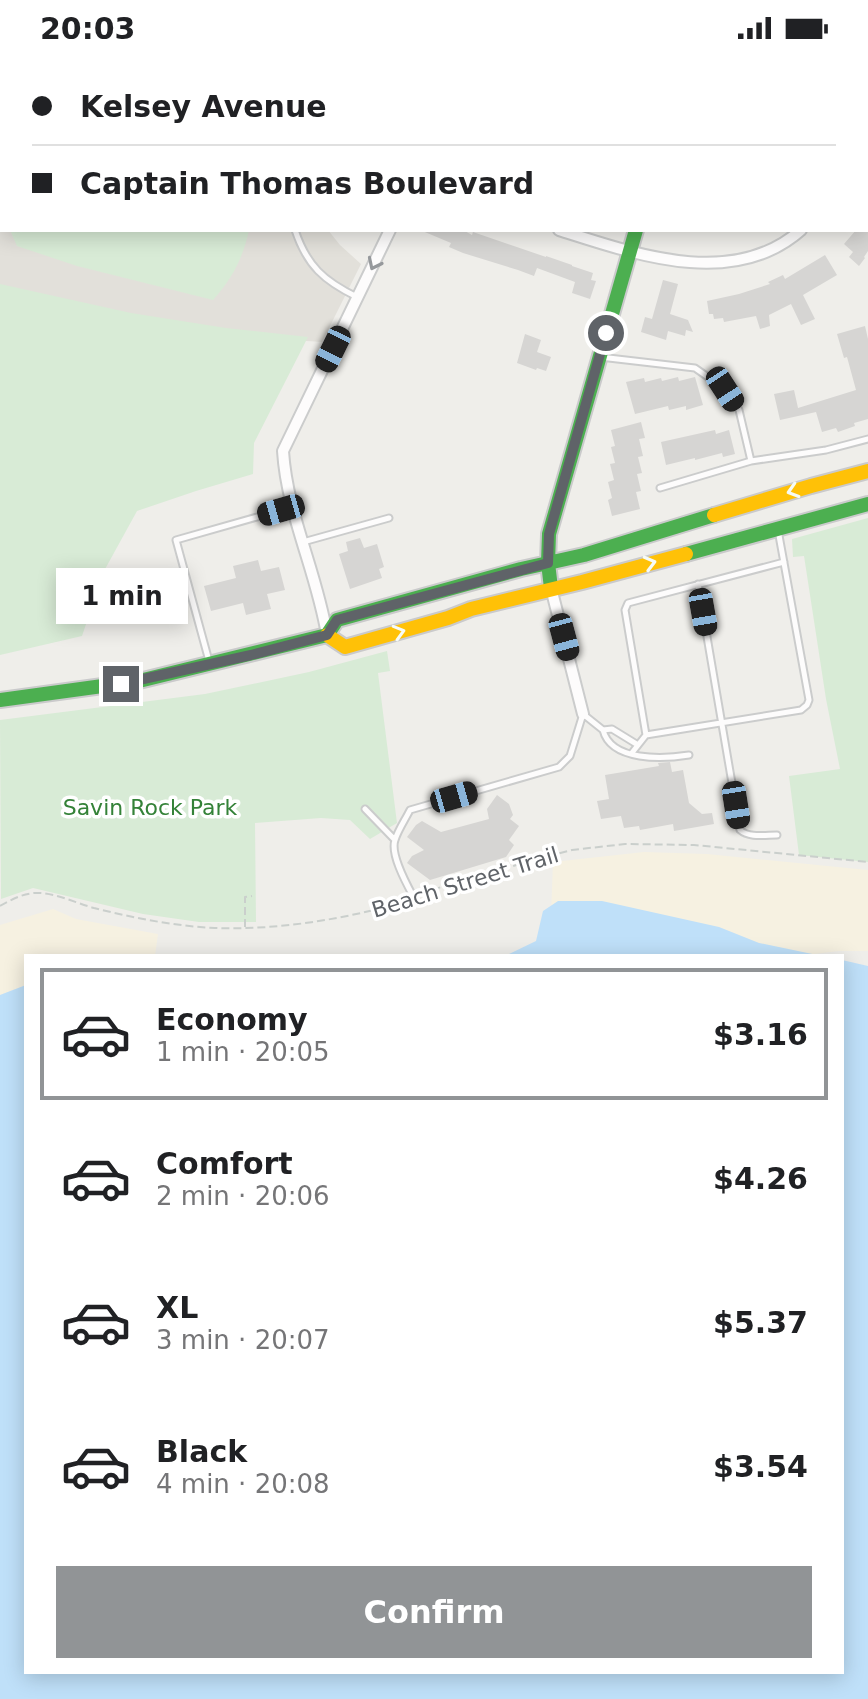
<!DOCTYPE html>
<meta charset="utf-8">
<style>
:root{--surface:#fff;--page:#f2f2f2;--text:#202124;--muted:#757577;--line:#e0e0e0;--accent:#919496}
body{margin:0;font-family:"DejaVu Sans",sans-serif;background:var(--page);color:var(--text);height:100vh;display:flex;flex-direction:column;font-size:30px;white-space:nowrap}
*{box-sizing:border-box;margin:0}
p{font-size:26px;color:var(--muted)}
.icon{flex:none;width:44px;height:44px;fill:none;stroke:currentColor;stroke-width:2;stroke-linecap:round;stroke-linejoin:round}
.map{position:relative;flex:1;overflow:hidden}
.drawer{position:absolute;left:24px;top:898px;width:820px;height:720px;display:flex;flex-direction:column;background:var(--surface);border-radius:0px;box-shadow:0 4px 20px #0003}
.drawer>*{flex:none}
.hud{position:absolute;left:0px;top:0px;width:868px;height:176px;box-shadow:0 4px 20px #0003;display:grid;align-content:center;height:176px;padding:0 32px;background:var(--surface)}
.end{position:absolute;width:36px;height:36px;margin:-18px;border:10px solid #5f6368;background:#fff;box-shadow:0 0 0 4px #fff}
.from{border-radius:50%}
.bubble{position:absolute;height:56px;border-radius:0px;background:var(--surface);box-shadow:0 4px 20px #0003;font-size:26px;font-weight:800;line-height:56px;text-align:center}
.car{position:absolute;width:24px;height:48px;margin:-24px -12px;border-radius:10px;box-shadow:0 0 6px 2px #0007;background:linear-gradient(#222 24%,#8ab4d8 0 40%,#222 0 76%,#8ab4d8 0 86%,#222 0)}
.hud b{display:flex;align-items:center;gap:28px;height:76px;font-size:30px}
.hud b+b{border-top:2px solid var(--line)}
.hud i{width:20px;height:20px;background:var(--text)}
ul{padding:14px 0 0;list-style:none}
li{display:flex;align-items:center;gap:24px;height:132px;margin:0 16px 12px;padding:0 16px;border:4px solid transparent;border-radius:0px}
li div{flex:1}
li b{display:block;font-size:30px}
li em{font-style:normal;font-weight:800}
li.current{border-color:var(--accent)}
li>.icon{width:72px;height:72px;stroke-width:1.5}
.cta{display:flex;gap:16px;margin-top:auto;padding:16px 32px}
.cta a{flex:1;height:92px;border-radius:0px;background:var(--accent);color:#fff;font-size:32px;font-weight:800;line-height:92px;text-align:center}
.status{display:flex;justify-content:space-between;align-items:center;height:56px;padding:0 40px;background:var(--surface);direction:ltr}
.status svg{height:22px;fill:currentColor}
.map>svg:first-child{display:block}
.education{fill:#e2e0da}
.green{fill:#d8ebd6}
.sand{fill:#f6f1e1}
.water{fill:#bfe0f9}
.building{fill:#d6d5d3}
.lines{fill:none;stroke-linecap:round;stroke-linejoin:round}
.lane-casing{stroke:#cbcccc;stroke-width:9}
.street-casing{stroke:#cbcccc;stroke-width:14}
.fast-casing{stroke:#cacacb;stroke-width:18}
.slow-casing{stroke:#cacacb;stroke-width:18}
.path{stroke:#cacfcc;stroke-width:2;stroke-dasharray:8 4;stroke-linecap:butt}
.lane{stroke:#fdfcfc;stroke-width:5}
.street{stroke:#fdfcfc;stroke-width:10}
.fast{stroke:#4caf50;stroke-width:14}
.slow{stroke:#ffc107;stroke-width:14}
.oneway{stroke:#96999c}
.oneway2{stroke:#f6fbf6}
.route{stroke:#5f6368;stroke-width:10}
.labels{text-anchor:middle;stroke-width:7;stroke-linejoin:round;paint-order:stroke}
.park-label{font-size:22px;fill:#348238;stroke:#fff}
.street-label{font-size:22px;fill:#5f6368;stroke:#fff}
</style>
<div class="status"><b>20:03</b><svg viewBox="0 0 49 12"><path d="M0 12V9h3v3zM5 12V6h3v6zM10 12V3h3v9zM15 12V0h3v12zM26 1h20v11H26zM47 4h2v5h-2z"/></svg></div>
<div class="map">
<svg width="868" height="1643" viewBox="0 0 868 1643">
<rect width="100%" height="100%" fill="#efeeea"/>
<!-- education -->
<path class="education" d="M0,0H295L294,2H2V174H328L340,189L361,208L322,286L247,281L0,232Z"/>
<!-- green -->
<path class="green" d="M10,174H249C243,202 232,223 213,244L77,210L17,190Z
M0,228L131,257L226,272L308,281L254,387L253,418L196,435L137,455L104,515L82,580L0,599Z
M868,462V806L799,799L789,720L840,713L826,643L804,500L793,501L792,483Z
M387,595L390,615L378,617L397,767L370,783L350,764L321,762L255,767L256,866H199L143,858L33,832L1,843L0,664L205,638L309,616Z"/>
<!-- sand -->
<path class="sand" d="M644,796L707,798L868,814V895H839L797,900L551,859L553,806Z
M53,853L76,863L158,878L155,900H26V929L0,939V869Z"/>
<!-- water -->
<path class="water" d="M558,845H602L719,871L759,887L822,900H505L536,885L543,855Z
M842,904L868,910V1643H0V939L26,929V1616H842Z"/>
<!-- building -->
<path class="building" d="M420,174H463L472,179L473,176L546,201V200L572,209V210L593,217L591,224L596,225L590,243L572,237L575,226L537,212L534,220L518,214L463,197L449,191L451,187Z
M856,174H868V195L864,201L865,202L859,210L849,201L853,196L844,188Z
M825,199L837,219L803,239L815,263L801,269L791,248L769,259L770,270L760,273L756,260L724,266L723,262L714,263L713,258H709L707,245L739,238L770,228L768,226L783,219L785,223Z
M663,224L678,228L670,258L688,264L693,276L686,274L685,280L668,275L666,284L641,276L645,261L652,263Z
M865,270L868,283V363L854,367L855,370L838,376L836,372L822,376L816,356L780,364L774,338L794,334L798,352L856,334L847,301L844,302L837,278Z
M525,278L541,284L537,296L551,301L546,315L537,312L536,314L517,307Z
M678,321L679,325L695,321L703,349L686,354V350L669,354L668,350L635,358L626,326L644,322L645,326L661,322L662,325Z
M641,366L645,382L639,383L643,400L638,401L642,417L637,418L641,435L636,436L640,453L612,460L608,444L612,442L608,426L614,424L610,408L615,407L611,391L615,390L611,374Z
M715,374L716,378L729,374L735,398L723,401L722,397L695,404V402L666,409L661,386Z
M360,482L364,492L377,488L384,511L379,513L382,522L350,533L339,498L348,495L346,486Z
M258,504L261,515L279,511L285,534L267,538L271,553L246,559L243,547L211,555L204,530L236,522L233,510Z
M670,706L672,716L683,714L689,747L702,758L712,757L714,768L674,775L673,768L640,774L639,770L624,772L621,760L601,763L597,745L609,743L605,719L659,710L658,707Z
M497,739L509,748L513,759L510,763L519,770L509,784L514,789L506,801L430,824L407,807L412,800L424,794L407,781L416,769L422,765L441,776L489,763L487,753Z"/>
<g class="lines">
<!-- lane casing -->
<g class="lane-casing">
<path id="lane" d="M266,2V0
M280,2V0
M295,174C307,210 324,225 357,241
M600,301L695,312L725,333L739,354L751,405
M660,432L751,405L826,394L868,383
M303,486L389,462
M698,528L740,774C749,782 765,779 777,779
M209,605L176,484L292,451
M646,679L625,554L628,547L784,506
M638,689L612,673L603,674C611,706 664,703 689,699
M631,698L646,679L801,654L807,649L809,644L778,474
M365,753L395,784
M413,840C406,827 390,798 395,784C398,774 405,764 410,754L559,711L570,700L583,658L603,674"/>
</g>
<!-- street casing -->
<g class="street-casing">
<path id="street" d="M478,2L479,0
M866,24L868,17
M559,174C635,198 733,234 801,174
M551,532L583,658
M327,579C317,517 287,458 283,395L390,174"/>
</g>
<!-- fast casing -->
<g class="fast-casing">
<path id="fast" d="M686,0V2
M686,498L868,448
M551,532L548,507L549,478L636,174
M0,644L139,625L327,579L337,564L521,513L584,499L714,459"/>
</g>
<!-- slow casing -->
<g class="slow-casing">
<path id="slow" d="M714,459L811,430L868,415
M327,579L345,591L448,562L471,553L582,526L686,498"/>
</g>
<!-- path -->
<path class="path" d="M421,837L544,801L572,794L625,788L694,789L868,806
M0,850C12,843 26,836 40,837C58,838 76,847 94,852C134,862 174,870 215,872C279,874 337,864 398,848L404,845
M245,871V841L252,840"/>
<!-- lane -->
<use href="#lane" class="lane"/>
<!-- street -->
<use href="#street" class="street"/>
<!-- fast -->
<use href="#fast" class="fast"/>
<!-- slow -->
<use href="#slow" class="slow"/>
</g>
<!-- one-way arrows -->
<defs><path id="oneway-chevron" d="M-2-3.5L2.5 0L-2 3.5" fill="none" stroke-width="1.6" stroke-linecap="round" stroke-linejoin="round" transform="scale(2)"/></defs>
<use class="oneway" href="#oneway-chevron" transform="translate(374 208) rotate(116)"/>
<g class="oneway2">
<use href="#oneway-chevron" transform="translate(793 435) rotate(163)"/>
<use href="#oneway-chevron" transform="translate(650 507) rotate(-15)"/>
<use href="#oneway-chevron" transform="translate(399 576) rotate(-16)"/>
</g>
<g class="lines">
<!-- route -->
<path class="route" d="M121,628L251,599L327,579L337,564L548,507L549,478L606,277"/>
</g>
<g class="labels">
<!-- park labels -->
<g class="park-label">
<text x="150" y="759">Savin Rock Park</text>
</g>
<!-- street labels -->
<g class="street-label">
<text transform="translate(465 826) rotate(-17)" y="8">Beach Street Trail</text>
</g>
</g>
</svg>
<i class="end from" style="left:606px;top:277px"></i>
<i class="end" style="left:121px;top:628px"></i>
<div class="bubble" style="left:56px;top:512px;width:132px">1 min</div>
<i class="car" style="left:333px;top:293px;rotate:206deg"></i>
<i class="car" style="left:725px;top:333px;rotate:147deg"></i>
<i class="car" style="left:281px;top:454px;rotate:254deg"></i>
<i class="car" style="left:703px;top:556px;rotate:170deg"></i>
<i class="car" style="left:564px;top:581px;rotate:165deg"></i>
<i class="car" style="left:454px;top:741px;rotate:74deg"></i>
<i class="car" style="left:736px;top:749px;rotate:171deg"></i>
<div class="hud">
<b><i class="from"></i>Kelsey Avenue</b>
<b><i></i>Captain Thomas Boulevard</b>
</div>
<section class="drawer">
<ul>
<li class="current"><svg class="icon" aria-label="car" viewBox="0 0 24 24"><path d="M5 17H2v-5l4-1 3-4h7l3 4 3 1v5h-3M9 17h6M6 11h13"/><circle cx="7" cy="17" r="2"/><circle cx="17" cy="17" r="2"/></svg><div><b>Economy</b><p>1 min · 20:05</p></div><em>$3.16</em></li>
<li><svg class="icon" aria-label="car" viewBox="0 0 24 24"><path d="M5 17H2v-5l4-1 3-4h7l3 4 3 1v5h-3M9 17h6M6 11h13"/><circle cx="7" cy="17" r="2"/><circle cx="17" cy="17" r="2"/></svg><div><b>Comfort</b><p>2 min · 20:06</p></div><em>$4.26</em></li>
<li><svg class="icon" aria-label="car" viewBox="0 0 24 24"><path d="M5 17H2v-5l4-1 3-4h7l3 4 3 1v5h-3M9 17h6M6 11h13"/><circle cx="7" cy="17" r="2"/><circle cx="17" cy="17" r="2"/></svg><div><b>XL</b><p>3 min · 20:07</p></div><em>$5.37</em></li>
<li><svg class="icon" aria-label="car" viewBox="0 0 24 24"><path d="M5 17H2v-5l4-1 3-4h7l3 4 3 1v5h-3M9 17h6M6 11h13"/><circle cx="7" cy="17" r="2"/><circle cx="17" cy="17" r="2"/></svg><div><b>Black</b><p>4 min · 20:08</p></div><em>$3.54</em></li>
</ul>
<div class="cta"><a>Confirm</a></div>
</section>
</div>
